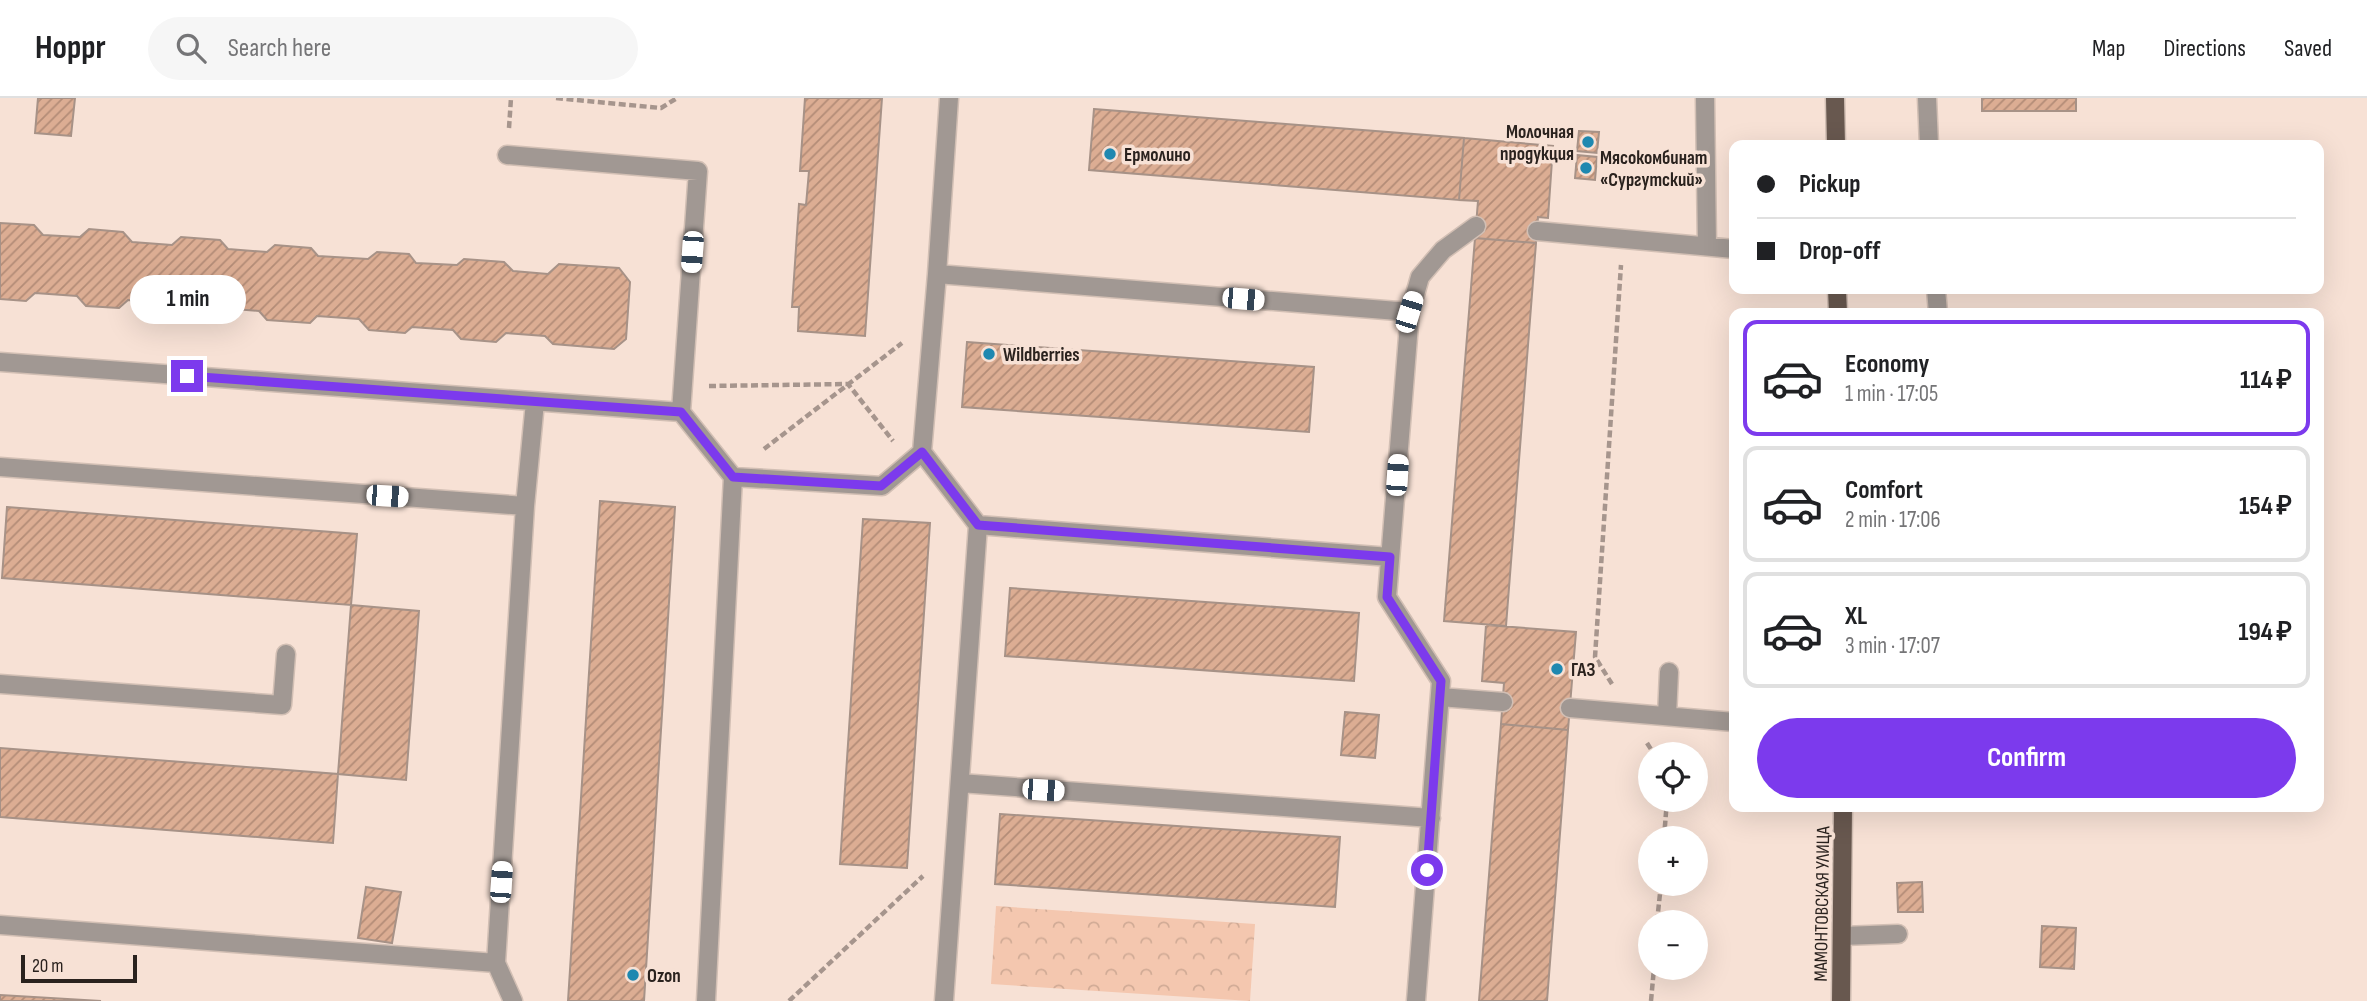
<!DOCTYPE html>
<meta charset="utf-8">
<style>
:root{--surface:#fff;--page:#f6f6f6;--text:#202124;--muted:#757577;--line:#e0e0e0;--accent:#7c3aed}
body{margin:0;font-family:"Sofia Sans Condensed",sans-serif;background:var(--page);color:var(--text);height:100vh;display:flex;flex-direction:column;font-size:26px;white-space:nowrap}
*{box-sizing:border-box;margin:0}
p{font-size:23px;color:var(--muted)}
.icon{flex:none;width:38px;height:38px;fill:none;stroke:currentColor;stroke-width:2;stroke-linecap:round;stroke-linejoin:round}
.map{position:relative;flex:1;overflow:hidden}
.sheet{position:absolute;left:1729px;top:210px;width:595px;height:504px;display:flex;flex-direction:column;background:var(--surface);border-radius:14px;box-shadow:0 7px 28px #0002}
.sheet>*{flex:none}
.top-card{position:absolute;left:1729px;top:42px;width:595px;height:154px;border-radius:14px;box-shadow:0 7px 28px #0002;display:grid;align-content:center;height:154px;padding:0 28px;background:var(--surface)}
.controls{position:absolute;left:1638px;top:644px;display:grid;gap:14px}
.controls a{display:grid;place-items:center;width:70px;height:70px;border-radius:50%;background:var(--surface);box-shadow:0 7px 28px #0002;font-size:35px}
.scale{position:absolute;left:21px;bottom:18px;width:116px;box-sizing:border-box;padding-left:7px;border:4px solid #2a221e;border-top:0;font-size:19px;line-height:24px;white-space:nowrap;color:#2a221e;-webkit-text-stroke:5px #f7e1d5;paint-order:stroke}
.end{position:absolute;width:32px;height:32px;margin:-16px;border:9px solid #7c3aed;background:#fff;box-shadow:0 0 0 4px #fff}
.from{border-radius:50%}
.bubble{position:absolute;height:49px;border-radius:24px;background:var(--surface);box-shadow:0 7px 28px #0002;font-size:23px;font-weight:700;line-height:49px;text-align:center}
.car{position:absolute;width:21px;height:42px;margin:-21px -10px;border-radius:9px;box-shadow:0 0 5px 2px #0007;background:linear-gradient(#fff 24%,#345 0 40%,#fff 0 76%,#345 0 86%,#fff 0)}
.top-card b{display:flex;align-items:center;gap:24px;height:66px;font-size:26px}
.top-card b+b{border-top:2px solid var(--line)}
.top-card i{width:18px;height:18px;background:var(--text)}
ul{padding:12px 0 0;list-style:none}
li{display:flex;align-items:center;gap:21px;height:116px;margin:0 14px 10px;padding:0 14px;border:4px solid var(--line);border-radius:14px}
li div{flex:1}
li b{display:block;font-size:26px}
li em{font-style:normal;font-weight:700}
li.current{border-color:var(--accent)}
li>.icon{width:63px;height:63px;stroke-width:1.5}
.button{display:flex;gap:14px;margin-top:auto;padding:14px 28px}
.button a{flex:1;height:80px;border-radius:42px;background:var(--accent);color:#fff;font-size:28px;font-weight:700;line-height:80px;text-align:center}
header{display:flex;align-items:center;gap:42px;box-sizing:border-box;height:98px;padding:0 35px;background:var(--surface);border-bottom:2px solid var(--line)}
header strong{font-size:33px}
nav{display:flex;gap:38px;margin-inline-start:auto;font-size:24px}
.search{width:490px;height:63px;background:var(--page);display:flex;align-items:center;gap:18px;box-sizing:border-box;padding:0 24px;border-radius:38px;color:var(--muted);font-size:26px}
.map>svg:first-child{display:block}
.park{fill:url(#park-crowns)}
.building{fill:url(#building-hatch);stroke:#a79287;stroke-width:2}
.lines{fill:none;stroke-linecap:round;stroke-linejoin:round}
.lane-casing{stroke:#d2bfb4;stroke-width:21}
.primary-casing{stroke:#d2bfb4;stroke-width:21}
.path{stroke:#a6958d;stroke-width:4.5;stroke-dasharray:7 3.5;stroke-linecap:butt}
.lane{stroke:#a19893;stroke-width:18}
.primary{stroke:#68584f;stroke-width:18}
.route{stroke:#7c3aed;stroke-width:9}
.poi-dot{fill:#1f88b0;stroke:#f7e1d5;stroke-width:2.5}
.labels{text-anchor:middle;stroke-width:7;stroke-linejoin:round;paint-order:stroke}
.poi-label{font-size:19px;font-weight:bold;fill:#2a221e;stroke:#f7e1d5;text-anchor:start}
.street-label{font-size:19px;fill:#2a221e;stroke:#f7e1d5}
</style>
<header>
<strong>Hoppr</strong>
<div class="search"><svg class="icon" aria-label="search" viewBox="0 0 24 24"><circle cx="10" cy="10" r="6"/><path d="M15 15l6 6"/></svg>Search here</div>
<nav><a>Map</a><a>Directions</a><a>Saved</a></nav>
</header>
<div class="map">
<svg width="2367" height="903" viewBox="0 0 2367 903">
<defs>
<pattern id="park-crowns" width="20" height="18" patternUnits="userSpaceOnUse" patternTransform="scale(1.75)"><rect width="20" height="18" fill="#f4c7af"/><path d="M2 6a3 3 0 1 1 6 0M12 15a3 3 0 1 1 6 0" fill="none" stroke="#d1ab96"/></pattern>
<pattern id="building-hatch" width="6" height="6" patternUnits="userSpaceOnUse" patternTransform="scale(1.75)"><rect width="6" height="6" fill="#dcad93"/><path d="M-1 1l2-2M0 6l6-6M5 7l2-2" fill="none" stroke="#b38c77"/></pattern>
</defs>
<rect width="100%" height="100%" fill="#f7e1d5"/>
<!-- park -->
<path class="park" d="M996,808L1255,826L1250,903L991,886Z"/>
<!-- building -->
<path class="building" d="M38,0H75L71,38L35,35Z
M805,0H882L865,238L798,233L799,209H792L799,106L806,107L809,73H800Z
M1982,0H2076V13H1982Z
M1094,11L1464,40L1459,102L1089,72Z
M1579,33L1599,34L1597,55L1577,53Z
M1464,40L1553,48L1548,120L1538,119L1536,145L1475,140L1478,103L1459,102Z
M1577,57L1597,59L1595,82L1575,80Z
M0,125L34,127L43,137L80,139L89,131L123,134L132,144L172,147L181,139L220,142L228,151L267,154L275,147L311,150L318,158L368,161L377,154L409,156L416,165L457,167L464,161L504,164L513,173L548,176L559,166L619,170L630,184L626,241L614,251L553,246L545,238L506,235L496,244L461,241L453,232L412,229L405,235L369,232L359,221L317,218L310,225L267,222L259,213L221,210L213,218L177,215L169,205L128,202L119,210L86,208L77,198L35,195L26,203L0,201Z
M1475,140L1536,145L1506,528L1444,523Z
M967,244L1314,269L1309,334L962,309Z
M600,403L675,409L644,903H568Z
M7,409L357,436L351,507L2,480Z
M863,421L930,425L907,770L840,766Z
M1010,490L1359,515L1354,583L1005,558Z
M351,507L419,513L406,682L338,676Z
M1486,527L1576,534L1568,632L1501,626L1504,585L1482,583Z
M1345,614L1379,617L1375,660L1341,657Z
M1501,626L1568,632L1547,903H1479Z
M0,650L338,676L333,745L0,719Z
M1000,716L1340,739L1335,809L995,786Z
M1922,784L1923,814H1898L1897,785Z
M366,789L401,794L392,845L358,840Z
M2042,828L2076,830L2074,871L2040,869Z
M0,897L101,903H0Z"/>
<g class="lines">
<!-- lane casing -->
<g class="lane-casing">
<path id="lane" d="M1705,0L1707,148
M1927,0L1929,47
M1537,133L1734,151
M937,176L949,0
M1936,191L1938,215
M1410,214L1420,179L1443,152L1476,128
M0,264L681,314L698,73L507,57
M681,314L733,379
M0,369L525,408
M1390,459L978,427L922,354L937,176L1410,214L1387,499L1441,583L1416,903
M0,586L282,607L286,556
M1440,599L1503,604
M1570,610L1734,624
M1667,618L1669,574
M960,685L1431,720
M0,827L496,865L525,408L535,304
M1842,838L1898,836
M496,865L513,903
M706,903L733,379L882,388L922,354
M944,903L978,427"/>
</g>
<!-- primary casing -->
<g class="primary-casing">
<path id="primary" d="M1835,0L1836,47
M1837,191L1838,215
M1841,903L1843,709"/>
</g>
<!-- path -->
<path class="path" d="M556,0L661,10L677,0
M509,30L511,0
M709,288L848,286L893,343
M764,351L902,245
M1612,586L1595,559L1621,167
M1647,645L1654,656
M1664,740L1667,702
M1657,824L1661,786
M789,903L923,778
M1651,903L1654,870"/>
<!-- lane -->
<use href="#lane" class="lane"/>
<!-- primary -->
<use href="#primary" class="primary"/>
</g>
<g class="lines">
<!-- route -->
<path class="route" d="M187,278L681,314L733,379L881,388L922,354L978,427L1390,459L1387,499L1441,583L1427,772"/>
</g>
<!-- markers -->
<g class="poi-dot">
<circle cx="1588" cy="44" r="7"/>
<circle cx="1110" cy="56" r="7"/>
<circle cx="1586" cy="70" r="7"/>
<circle cx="989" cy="256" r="7"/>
<circle cx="1557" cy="571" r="7"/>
<circle cx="633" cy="877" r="7"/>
</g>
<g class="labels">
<!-- poi labels -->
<g class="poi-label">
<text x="1574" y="40" text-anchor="end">Молочная<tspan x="1574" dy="22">продукция</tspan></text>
<text x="1124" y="63">Ермолино</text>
<text x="1600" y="66">Мясокомбинат<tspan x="1600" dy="22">«Сургутский»</tspan></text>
<text x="1003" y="263">Wildberries</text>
<text x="1571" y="578">ГАЗ</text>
<text x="647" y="884">Ozon</text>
</g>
<!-- street labels -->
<g class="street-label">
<text transform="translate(1821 806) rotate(-89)" y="7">МАМОНТОВСКАЯ УЛИЦА</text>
</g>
</g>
</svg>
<div class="controls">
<a><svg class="icon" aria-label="locate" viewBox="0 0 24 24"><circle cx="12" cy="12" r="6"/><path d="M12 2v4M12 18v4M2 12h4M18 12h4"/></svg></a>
<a>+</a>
<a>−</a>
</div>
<div class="scale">20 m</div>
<i class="end from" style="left:1427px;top:772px"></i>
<i class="end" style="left:187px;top:278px"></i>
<div class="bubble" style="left:130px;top:177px;width:116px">1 min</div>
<i class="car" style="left:692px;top:154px;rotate:184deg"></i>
<i class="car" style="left:1243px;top:201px;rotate:95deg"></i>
<i class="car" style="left:1409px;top:214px;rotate:17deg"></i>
<i class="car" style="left:1397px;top:377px;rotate:4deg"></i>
<i class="car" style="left:387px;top:398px;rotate:94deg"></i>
<i class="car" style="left:1043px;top:692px;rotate:94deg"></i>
<i class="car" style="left:501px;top:784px;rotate:4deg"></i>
<div class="top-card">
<b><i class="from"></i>Pickup</b>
<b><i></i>Drop-off</b>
</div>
<section class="sheet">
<ul>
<li class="current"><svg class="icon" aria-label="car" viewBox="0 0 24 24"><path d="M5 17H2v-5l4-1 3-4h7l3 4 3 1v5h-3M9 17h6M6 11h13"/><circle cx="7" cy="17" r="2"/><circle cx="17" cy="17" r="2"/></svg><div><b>Economy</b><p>1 min · 17:05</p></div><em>114 ₽</em></li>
<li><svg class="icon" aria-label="car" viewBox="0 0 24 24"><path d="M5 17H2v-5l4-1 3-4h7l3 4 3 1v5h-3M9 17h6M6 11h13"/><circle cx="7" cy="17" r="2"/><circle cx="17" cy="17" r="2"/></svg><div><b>Comfort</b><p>2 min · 17:06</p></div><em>154 ₽</em></li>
<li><svg class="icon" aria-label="car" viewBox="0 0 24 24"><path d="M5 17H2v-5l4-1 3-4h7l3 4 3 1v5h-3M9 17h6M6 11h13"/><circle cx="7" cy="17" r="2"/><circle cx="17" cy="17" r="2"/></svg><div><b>XL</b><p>3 min · 17:07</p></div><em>194 ₽</em></li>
</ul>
<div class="button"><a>Confirm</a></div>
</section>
</div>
